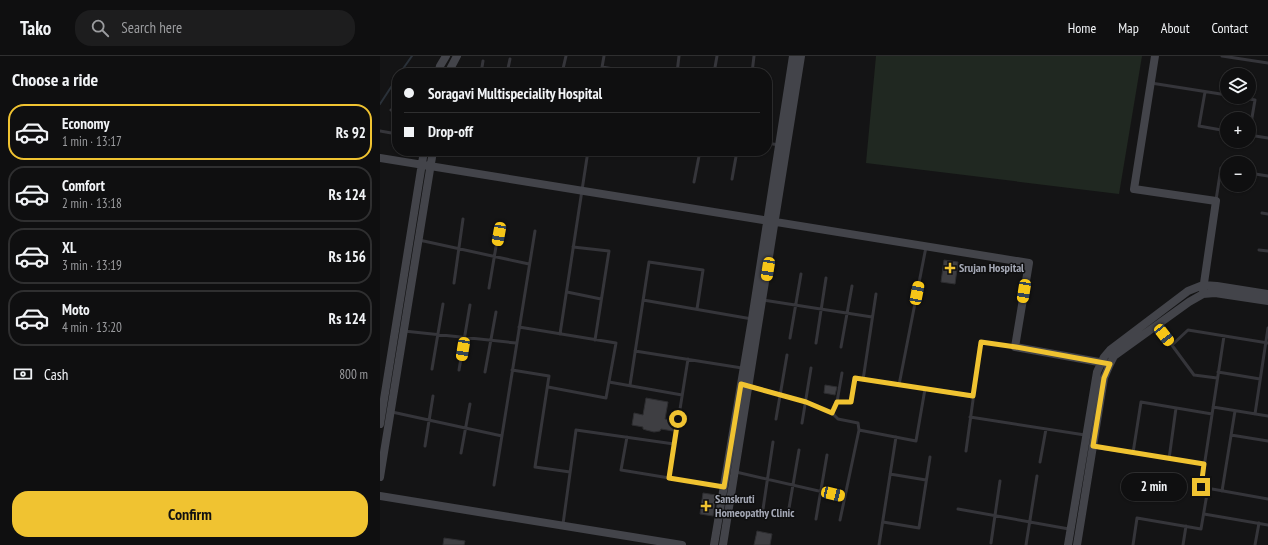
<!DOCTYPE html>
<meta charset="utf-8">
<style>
:root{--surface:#0f0f10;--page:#1d1d1e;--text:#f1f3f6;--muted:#9b9c9f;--line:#2f2f30;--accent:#f0c331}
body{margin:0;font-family:"PT Sans Narrow",sans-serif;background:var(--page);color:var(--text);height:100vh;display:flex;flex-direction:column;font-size:15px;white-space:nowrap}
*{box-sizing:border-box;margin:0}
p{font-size:13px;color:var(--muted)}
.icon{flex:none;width:22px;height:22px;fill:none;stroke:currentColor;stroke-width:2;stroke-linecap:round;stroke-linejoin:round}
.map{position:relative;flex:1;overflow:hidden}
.details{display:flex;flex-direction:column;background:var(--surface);width:380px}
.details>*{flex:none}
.hud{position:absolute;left:12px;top:12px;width:380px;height:88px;border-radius:16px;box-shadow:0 1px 3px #0004,0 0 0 1px var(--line);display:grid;align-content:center;height:88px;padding:0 12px;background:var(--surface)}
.buttons{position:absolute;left:840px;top:12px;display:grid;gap:8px}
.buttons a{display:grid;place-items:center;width:36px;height:36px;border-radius:50%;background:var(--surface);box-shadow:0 1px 3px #0004,0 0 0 1px var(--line);font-size:20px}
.end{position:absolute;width:18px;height:18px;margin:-9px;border:5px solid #f0c331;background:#111;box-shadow:0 0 0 2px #111}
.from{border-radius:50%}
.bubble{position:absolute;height:28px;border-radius:14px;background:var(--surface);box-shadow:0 1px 3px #0004,0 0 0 1px var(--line);font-size:13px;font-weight:700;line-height:28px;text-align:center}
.car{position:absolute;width:12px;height:24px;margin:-12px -6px;border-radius:5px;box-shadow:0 0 3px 1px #0007;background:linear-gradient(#f5c518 24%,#345 0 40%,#f5c518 0 76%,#345 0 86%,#f5c518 0)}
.hud b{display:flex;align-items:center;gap:14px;height:38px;font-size:15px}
.hud b+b{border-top:1px solid var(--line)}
.hud i{width:10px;height:10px;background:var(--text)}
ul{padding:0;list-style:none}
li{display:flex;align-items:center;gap:12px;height:56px;margin:0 8px 6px;padding:0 4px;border:2px solid var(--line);border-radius:16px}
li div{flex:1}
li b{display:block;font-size:15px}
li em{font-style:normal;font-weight:700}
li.selected{border-color:var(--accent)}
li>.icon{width:36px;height:36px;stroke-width:1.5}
h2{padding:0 12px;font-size:18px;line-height:48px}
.pay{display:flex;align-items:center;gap:10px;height:44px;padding:0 12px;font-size:15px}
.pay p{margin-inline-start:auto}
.cta{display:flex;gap:8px;margin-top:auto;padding:8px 12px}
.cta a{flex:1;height:46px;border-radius:16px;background:var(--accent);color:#111;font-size:16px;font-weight:700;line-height:46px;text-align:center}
header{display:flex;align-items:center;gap:24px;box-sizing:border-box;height:56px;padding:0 20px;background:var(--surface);border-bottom:1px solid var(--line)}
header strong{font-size:19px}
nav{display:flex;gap:22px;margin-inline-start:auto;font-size:14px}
.search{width:280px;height:36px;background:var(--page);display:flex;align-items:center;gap:10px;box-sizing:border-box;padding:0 14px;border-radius:16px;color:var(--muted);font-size:15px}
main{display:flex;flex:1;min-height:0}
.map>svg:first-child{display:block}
.green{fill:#202821}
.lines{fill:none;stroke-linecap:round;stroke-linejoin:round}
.stream{stroke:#2a3139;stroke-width:2}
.building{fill:#3e3e42;stroke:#2e2e31}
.lane{stroke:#35353a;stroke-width:3}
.secondary{stroke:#43444a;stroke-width:8}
.route{stroke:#f0c331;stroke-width:5}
.poi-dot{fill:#f0c331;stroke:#0f0f10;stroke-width:1.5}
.labels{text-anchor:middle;stroke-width:3;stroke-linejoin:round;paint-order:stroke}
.poi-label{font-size:12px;font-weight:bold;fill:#a5a9b6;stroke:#0f0f10;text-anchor:start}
</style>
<header>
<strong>Tako</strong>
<div class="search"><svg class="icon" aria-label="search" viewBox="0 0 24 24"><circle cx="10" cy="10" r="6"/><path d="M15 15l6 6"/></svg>Search here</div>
<nav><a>Home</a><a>Map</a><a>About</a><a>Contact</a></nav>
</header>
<main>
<section class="details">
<h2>Choose a ride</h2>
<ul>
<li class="selected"><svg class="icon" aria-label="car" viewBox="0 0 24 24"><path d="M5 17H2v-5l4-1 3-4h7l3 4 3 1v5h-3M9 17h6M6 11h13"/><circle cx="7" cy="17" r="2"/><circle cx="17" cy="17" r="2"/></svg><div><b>Economy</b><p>1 min · 13:17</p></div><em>Rs 92</em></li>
<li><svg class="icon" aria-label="car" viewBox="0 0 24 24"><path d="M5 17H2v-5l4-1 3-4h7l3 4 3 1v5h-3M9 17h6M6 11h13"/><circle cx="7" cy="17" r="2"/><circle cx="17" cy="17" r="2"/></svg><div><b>Comfort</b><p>2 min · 13:18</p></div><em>Rs 124</em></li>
<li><svg class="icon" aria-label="car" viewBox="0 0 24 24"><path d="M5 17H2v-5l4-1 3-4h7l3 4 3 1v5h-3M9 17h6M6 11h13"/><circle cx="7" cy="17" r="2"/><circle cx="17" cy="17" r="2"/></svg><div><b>XL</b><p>3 min · 13:19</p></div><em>Rs 156</em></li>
<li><svg class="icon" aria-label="car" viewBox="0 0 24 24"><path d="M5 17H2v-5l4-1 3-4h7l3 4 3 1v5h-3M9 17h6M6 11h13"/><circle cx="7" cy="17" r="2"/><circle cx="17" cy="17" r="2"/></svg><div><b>Moto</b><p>4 min · 13:20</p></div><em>Rs 124</em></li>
</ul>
<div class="pay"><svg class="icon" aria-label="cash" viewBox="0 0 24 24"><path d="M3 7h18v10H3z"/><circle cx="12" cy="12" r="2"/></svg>Cash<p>800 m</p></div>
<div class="cta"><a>Confirm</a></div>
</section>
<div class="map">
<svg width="888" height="489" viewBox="0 0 888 489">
<rect width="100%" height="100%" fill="#141415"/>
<!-- green -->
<path class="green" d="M496,0H762L739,138L486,107Z"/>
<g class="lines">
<!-- stream -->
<path class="stream" d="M20,17L32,0
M0,48L17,22"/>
</g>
<!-- building -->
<path class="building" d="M564,204L578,206L575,228L561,226Z
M445,329L457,331L455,339L444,337Z
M266,342L288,346L285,363L295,365L293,375L281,373L280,375L274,376L266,374L263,373V371L252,369L254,357L263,359Z
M323,437L336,439L333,460L320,458Z
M377,475L392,478L390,489H374Z
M64,482L85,485L84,489H63Z"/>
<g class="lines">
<!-- lane -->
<path class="lane" d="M842,0L888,7
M222,11L257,17
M31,17H32
M101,17L103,5
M127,17L130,3
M154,17V15
M182,17L186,0
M221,17L224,0
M297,17L299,0
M334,17L337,0
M372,17L374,0
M771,27L847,39
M825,36L819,70L847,75
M859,41L875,44L869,79
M11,54L17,56
M0,75L17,78
M869,79L888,82
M387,87L399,89
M869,117L888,120
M352,123L357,95
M314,126L320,95
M836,144L841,112L847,113
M882,157L888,158
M39,184L149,208
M193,191L229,195L215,284
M879,194L888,195
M74,227L83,163
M109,232L120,167
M187,236L221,243
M263,244L372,263
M383,244L492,261
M777,269L814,319L837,322
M139,271L236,287L226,342L168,331
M24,275L136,287
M180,278L208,95
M844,280L821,431L888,443
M410,282L421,218
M436,287L446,222
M792,289L808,274L888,287
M461,291L472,230
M255,295L362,312
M52,313L63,248
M79,314L90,249
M132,314L169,320L155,411L190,416
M105,316L116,256
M838,316L880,323
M483,324L496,238
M229,326L302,339
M250,329L269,206L323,214L317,253
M368,329L426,346L452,357L458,363L478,367L479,374L536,385L545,333L475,322L471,346H457
M519,329L546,191
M545,333L593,341
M833,351L888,360
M12,356L122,380
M452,357L457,346L462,317
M875,358L888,272
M590,361L705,379
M396,363L407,299
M422,367L431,312
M851,379L888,385
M247,381L241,414L344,431
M45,390L53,340
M713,391L824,408
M586,395L601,286L635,291
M81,397L90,348
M753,397L761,346L832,358
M789,403L796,352
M660,406L666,373
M356,416L465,441
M510,418L546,424
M289,422L308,303
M114,429L155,175
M842,435L855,355
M383,453L393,386
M578,453L689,473
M408,458L419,394
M824,458L888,469
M436,463L447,399
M460,464L479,374
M503,466L539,472L550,401
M183,468L196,374L294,388
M611,487L620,425
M499,489L516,381
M646,489L657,420
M753,489L757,462L821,473L828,432
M803,489L806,470
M875,489L879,467"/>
<!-- secondary -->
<path class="secondary" d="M775,0L754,133L836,145L823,234
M58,17L60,10L66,0
M68,17L77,0
M0,102L649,207L635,291L730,308
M0,368L44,95
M0,421L53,95
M0,440L302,489
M334,489L372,263L413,0
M343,489L421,0
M688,489L717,316L724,301L730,294L808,235L823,229L837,230L888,238
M697,489L724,322L730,308L734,300L809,246L823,238L835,237L888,245"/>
</g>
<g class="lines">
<!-- route -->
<path class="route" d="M298,363L289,422L344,431L361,328L426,346L452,357L457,346H471L475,322L593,340L601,286L636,291L730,308L724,322L713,390L824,408L821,431"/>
</g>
<!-- markers -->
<g class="poi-dot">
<path d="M568 206h4v4h4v4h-4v4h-4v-4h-4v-4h4z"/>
<path d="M324 444h4v4h4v4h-4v4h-4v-4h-4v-4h4z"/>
</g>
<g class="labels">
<!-- poi labels -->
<g class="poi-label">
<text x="579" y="216">Srujan Hospital</text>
<text x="335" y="447">Sanskruti<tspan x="335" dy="14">Homeopathy Clinic</tspan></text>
</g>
</g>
</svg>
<div class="buttons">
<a><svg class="icon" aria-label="layers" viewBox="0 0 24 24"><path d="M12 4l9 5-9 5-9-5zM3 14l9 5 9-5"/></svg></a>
<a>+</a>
<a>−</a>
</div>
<i class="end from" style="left:298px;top:363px"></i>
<i class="end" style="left:821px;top:431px"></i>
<div class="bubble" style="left:741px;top:417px;width:66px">2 min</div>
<i class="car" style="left:119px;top:178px;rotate:190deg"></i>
<i class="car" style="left:388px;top:213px;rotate:189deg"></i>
<i class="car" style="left:644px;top:235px;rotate:189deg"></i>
<i class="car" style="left:537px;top:237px;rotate:11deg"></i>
<i class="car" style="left:784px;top:279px;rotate:142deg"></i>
<i class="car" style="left:83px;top:293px;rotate:189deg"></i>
<i class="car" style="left:453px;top:438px;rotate:103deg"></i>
<div class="hud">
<b><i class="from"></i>Soragavi Multispeciality Hospital</b>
<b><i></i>Drop-off</b>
</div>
</div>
</main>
